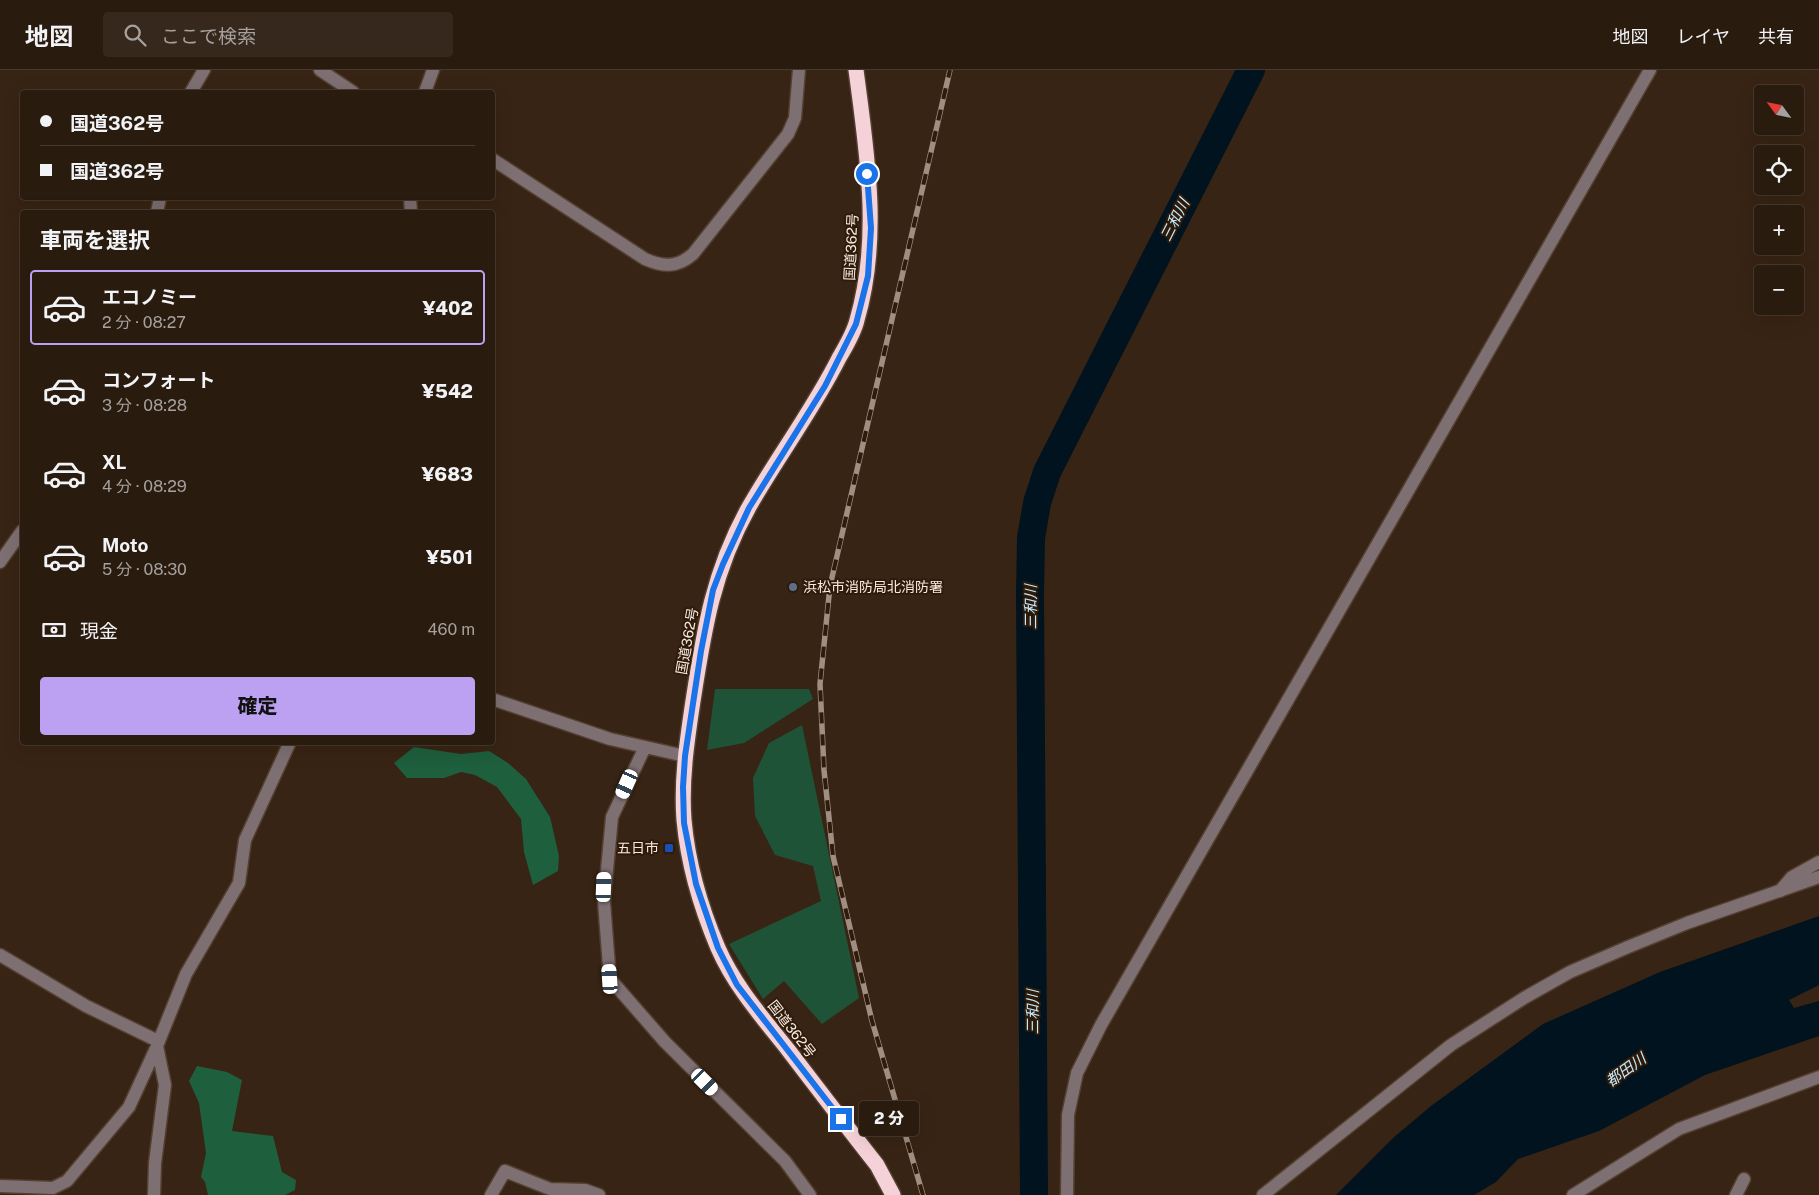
<!DOCTYPE html>
<html lang="ja">
<meta charset="utf-8">
<style>
:root{--surface:#2a1b0f;--page:#36281d;--text:#f1f3f6;--muted:#a5a19e;--line:#46392f;--accent:#bca0f2}
body{margin:0;font-family:"Public Sans","Noto Sans JP",sans-serif;background:var(--page);color:var(--text);height:100vh;display:flex;flex-direction:column;font-size:19px;white-space:nowrap}
*{box-sizing:border-box;margin:0}
p{font-size:16px;color:var(--muted)}
.icon{flex:none;width:28px;height:28px;fill:none;stroke:currentColor;stroke-width:2;stroke-linecap:round;stroke-linejoin:round}
.map{position:relative;flex:1;overflow:hidden}
.drawer{position:absolute;left:20px;top:140px;width:475px;height:535px;display:flex;flex-direction:column;background:var(--surface);border-radius:5px;box-shadow:0 5px 20px #0002,0 0 0 1px var(--line)}
.drawer>*{flex:none}
.hud{position:absolute;left:20px;top:20px;width:475px;height:110px;border-radius:5px;box-shadow:0 5px 20px #0002,0 0 0 1px var(--line);display:grid;align-content:center;height:110px;padding:0 20px;background:var(--surface)}
.needle{width:32px;rotate:303deg}
.tools{position:absolute;left:1754px;top:15px;display:grid;gap:10px}
.tools a{display:grid;place-items:center;width:50px;height:50px;border-radius:5px;background:var(--surface);box-shadow:0 5px 20px #0002,0 0 0 1px var(--line);font-size:25px}
.end{position:absolute;width:22px;height:22px;margin:-11px;border:6px solid #1a73e8;background:#fff;box-shadow:0 0 0 2px #fff}
.from{border-radius:50%}
.bubble{position:absolute;height:35px;border-radius:5px;background:var(--surface);box-shadow:0 5px 20px #0002,0 0 0 1px var(--line);font-size:16px;font-weight:800;line-height:35px;text-align:center}
.car{position:absolute;width:15px;height:30px;margin:-15px -8px;border-radius:6px;box-shadow:0 0 4px 1px #0007;background:linear-gradient(#fff 24%,#345 0 40%,#fff 0 76%,#345 0 86%,#fff 0)}
.hud b{display:flex;align-items:center;gap:18px;height:48px;font-size:19px}
.hud b+b{border-top:1px solid var(--line)}
.hud i{width:12px;height:12px;background:var(--text)}
ul{padding:0;list-style:none}
li{display:flex;align-items:center;gap:15px;height:75px;margin:0 10px 8px;padding:0 10px;border:2px solid transparent;border-radius:5px}
li div{flex:1}
li b{display:block;font-size:19px}
li em{font-style:normal;font-weight:800}
li.active{border-color:var(--accent)}
li>.icon{width:45px;height:45px;stroke-width:1.5}
h2{padding:0 20px;font-size:22px;line-height:60px}
.pay{display:flex;align-items:center;gap:12px;height:55px;padding:0 20px;font-size:19px}
.pay p{margin-inline-start:auto}
.action{display:flex;gap:10px;margin-top:auto;padding:10px 20px}
.action a{flex:1;height:58px;border-radius:5px;background:var(--accent);color:#111;font-size:20px;font-weight:800;line-height:58px;text-align:center}
header{display:flex;align-items:center;gap:30px;box-sizing:border-box;height:70px;padding:0 25px;background:var(--surface);border-bottom:1px solid var(--line)}
header strong{font-size:24px}
nav{display:flex;gap:28px;margin-inline-start:auto;font-size:18px}
.search{width:350px;height:45px;background:var(--page);display:flex;align-items:center;gap:12px;box-sizing:border-box;padding:0 18px;border-radius:5px;color:var(--muted);font-size:19px}
.map>svg:first-child{display:block}
.green{fill:#1f5337}
.forest{fill:#1e5f3d}
.water{fill:#01131e}
.lines{fill:none;stroke-linecap:round;stroke-linejoin:round}
.river{stroke:#01131e;stroke-width:28}
.minor-casing{stroke:#534031;stroke-width:15}
.highway-casing{stroke:#534031;stroke-width:18}
.minor{stroke:#7e6f72;stroke-width:12}
.highway{stroke:#f5d2d8;stroke-width:15}
.rail-casing{stroke:#9f8e81;stroke-width:5.5}
.rail{stroke:#2e1b0a;stroke-width:4;stroke-dasharray:11;stroke-linecap:butt}
.route{stroke:#1a73e8;stroke-width:6}
.service-dot{fill:#5c6f8a;stroke:#2e1b0a;stroke-width:2}
.transit-dot{fill:#1a4fb4;stroke:#2e1b0a;stroke-width:2}
.labels{text-anchor:middle;stroke-width:4;stroke-linejoin:round;paint-order:stroke}
.street-label{font-size:14px;fill:#f8eae0;stroke:#2e1b0a}
.poi-label{font-size:14px;fill:#f8eae0;stroke:#2e1b0a;text-anchor:start}
.water-label{font-size:15px;font-style:italic;fill:#c7ebff;stroke:#2e1b0a}
</style>
<header>
<strong>地図</strong>
<div class="search"><svg class="icon" aria-label="search" viewBox="0 0 24 24"><circle cx="10" cy="10" r="6"/><path d="M15 15l6 6"/></svg>ここで検索</div>
<nav><a>地図</a><a>レイヤ</a><a>共有</a></nav>
</header>
<div class="map">
<svg width="1819" height="1125" viewBox="0 0 1819 1125">
<rect width="100%" height="100%" fill="#382414"/>
<!-- green -->
<path class="green" d="M715,619H809L813,629L744,673L707,680Z
M802,655L859,928L822,954L784,911L763,929L729,874L821,831L813,796L775,785L755,746L753,708L769,673Z"/>
<!-- forest -->
<path class="forest" d="M414,677L461,684L489,681L508,693L526,709L550,747L559,786L558,801L533,815L524,782L521,749L497,717L475,705L461,702L444,708H407L394,693Z
M197,996L227,1002L242,1010L232,1061L273,1066L282,1102L296,1110L295,1120L285,1125H208L205,1112L201,1107L206,1083L199,1033L189,1011Z"/>
<!-- water -->
<path class="water" d="M1819,846V915L1789,930L1794,938L1819,931V966L1705,1005L1599,1061L1518,1089L1496,1112L1474,1125H1336L1393,1068L1431,1036L1543,954L1660,902Z"/>
<g class="lines">
<!-- river -->
<path class="river" d="M1034,1125L1030,524L1031,468L1037,433L1047,402L1251,0"/>
<!-- minor casing -->
<g class="minor-casing">
<path id="minor" d="M320,0L353,22
M191,22L204,0
M425,22L433,0
M492,89L645,189C663,197 677,198 693,184L788,64L795,48L799,0
M410,128L411,142
M157,142L160,128
M0,492L22,461
M492,629L610,669L685,686
M645,677L612,747L604,832L610,909L665,972L785,1091L810,1125
M1780,821L1792,807L1819,792
M0,885L86,936L158,971
M0,1116L53,1118L67,1111L129,1037L157,976L186,904L239,813L245,770L290,672
M154,1125L155,1093L165,1015L157,976
M491,1125L505,1101L550,1119L585,1120L599,1125
M1067,1125L1068,1045L1077,1003L1101,955L1650,0
M1263,1125L1451,975L1524,928L1570,902L1628,877L1687,853L1819,807
M1573,1125L1679,1059L1819,1007
M1736,1125L1744,1109"/>
</g>
<!-- highway casing -->
<g class="highway-casing">
<path id="highway" d="M856,0C867,83 881,168 857,250C854,263 846,276 839,288C813,340 778,386 749,437C713,501 704,560 693,631C687,671 681,710 684,750C688,794 701,838 718,878C735,917 763,948 789,981C818,1019 847,1057 877,1095L893,1125"/>
</g>
<!-- minor -->
<use href="#minor" class="minor"/>
<!-- highway -->
<use href="#highway" class="highway"/>
<!-- rail casing -->
<g class="rail-casing">
<path id="rail" d="M923,1125L872,951L833,786L824,700L820,614L830,516L950,0"/>
</g>
<!-- rail -->
<use href="#rail" class="rail"/>
</g>
<g class="lines">
<!-- route -->
<path class="route" d="M841,1049L737,915L718,878L696,814L684,753L683,717L685,686L701,581L713,520L723,494L749,438L825,316L856,254L868,206L871,158L867,104"/>
</g>
<!-- markers -->
<circle class="service-dot" cx="793" cy="517" r="5"/>
<rect class="transit-dot" x="664" y="773" width="10" height="10" rx="2.5"/>
<g class="labels">
<!-- street labels -->
<g class="street-label">
<text transform="translate(851 177) rotate(-87)" y="5">国道362号</text>
<text transform="translate(687 571) rotate(-80)" y="5">国道362号</text>
<text transform="translate(792 959) rotate(52)" y="5">国道362号</text>
</g>
<!-- poi labels -->
<g class="poi-label">
<text x="803" y="522">浜松市消防局北消防署</text>
<text x="659" y="783" text-anchor="end">五日市</text>
</g>
<!-- water labels -->
<g class="water-label">
<text transform="translate(1175 150) rotate(-63)" y="5">三和川</text>
<text transform="translate(1031 537) rotate(-90)" y="5">三和川</text>
<text transform="translate(1033 942) rotate(-90)" y="5">三和川</text>
<text transform="translate(1626 1000) rotate(-36)" y="5">都田川</text>
</g>
</g>
</svg>
<div class="tools">
<a><svg class="needle" viewBox="-14 -14 28 28"><path d="M0-13l5 13h-10z" fill="#e53935"/><path d="M0 13l5-13h-10z" fill="#a5a19e"/></svg></a>
<a><svg class="icon" aria-label="locate" viewBox="0 0 24 24"><circle cx="12" cy="12" r="6"/><path d="M12 2v4M12 18v4M2 12h4M18 12h4"/></svg></a>
<a>+</a>
<a>−</a>
</div>
<i class="end from" style="left:867px;top:104px"></i>
<i class="end" style="left:841px;top:1049px"></i>
<div class="bubble" style="left:859px;top:1031px;width:60px">2 分</div>
<i class="car" style="left:627px;top:714px;rotate:204deg"></i>
<i class="car" style="left:604px;top:817px;rotate:2deg"></i>
<i class="car" style="left:610px;top:909px;rotate:356deg"></i>
<i class="car" style="left:705px;top:1012px;rotate:135deg"></i>
<div class="hud">
<b><i class="from"></i>国道362号</b>
<b><i></i>国道362号</b>
</div>
<section class="drawer">
<h2>車両を選択</h2>
<ul>
<li class="active"><svg class="icon" aria-label="car" viewBox="0 0 24 24"><path d="M5 17H2v-5l4-1 3-4h7l3 4 3 1v5h-3M9 17h6M6 11h13"/><circle cx="7" cy="17" r="2"/><circle cx="17" cy="17" r="2"/></svg><div><b>エコノミー</b><p>2 分 · 08:27</p></div><em>¥402</em></li>
<li><svg class="icon" aria-label="car" viewBox="0 0 24 24"><path d="M5 17H2v-5l4-1 3-4h7l3 4 3 1v5h-3M9 17h6M6 11h13"/><circle cx="7" cy="17" r="2"/><circle cx="17" cy="17" r="2"/></svg><div><b>コンフォート</b><p>3 分 · 08:28</p></div><em>¥542</em></li>
<li><svg class="icon" aria-label="car" viewBox="0 0 24 24"><path d="M5 17H2v-5l4-1 3-4h7l3 4 3 1v5h-3M9 17h6M6 11h13"/><circle cx="7" cy="17" r="2"/><circle cx="17" cy="17" r="2"/></svg><div><b>XL</b><p>4 分 · 08:29</p></div><em>¥683</em></li>
<li><svg class="icon" aria-label="car" viewBox="0 0 24 24"><path d="M5 17H2v-5l4-1 3-4h7l3 4 3 1v5h-3M9 17h6M6 11h13"/><circle cx="7" cy="17" r="2"/><circle cx="17" cy="17" r="2"/></svg><div><b>Moto</b><p>5 分 · 08:30</p></div><em>¥501</em></li>
</ul>
<div class="pay"><svg class="icon" aria-label="cash" viewBox="0 0 24 24"><path d="M3 7h18v10H3z"/><circle cx="12" cy="12" r="2"/></svg>現金<p>460 m</p></div>
<div class="action"><a>確定</a></div>
</section>
</div>
